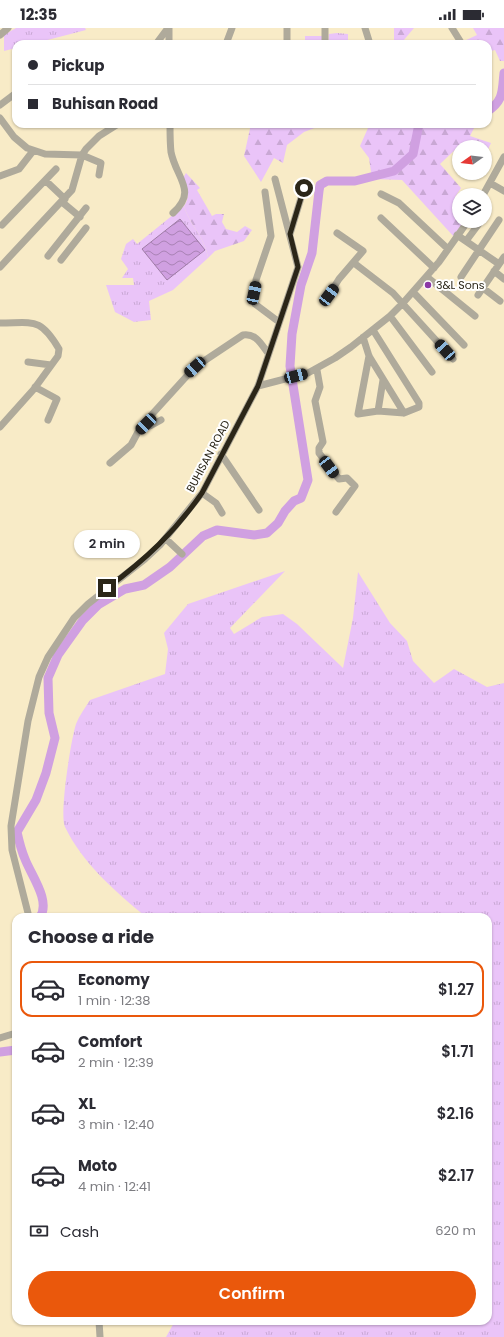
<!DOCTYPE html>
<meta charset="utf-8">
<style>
:root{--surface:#fff;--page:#f2f2f3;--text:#2b2b33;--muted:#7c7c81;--line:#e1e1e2;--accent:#ea580c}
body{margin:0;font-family:Poppins,sans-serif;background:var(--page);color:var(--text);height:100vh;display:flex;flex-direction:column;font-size:15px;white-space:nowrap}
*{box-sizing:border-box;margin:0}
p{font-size:13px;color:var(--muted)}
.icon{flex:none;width:22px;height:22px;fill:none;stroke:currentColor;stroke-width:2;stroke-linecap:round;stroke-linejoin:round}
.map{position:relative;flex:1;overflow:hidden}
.details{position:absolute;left:12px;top:885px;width:480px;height:412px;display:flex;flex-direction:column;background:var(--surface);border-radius:12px;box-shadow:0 1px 3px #0004}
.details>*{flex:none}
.hud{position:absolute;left:12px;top:12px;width:480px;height:88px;border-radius:12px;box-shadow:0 1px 3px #0004;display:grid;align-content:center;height:88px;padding:0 16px;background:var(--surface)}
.needle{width:26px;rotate:256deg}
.controls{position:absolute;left:452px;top:112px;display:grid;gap:8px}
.controls a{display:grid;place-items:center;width:40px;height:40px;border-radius:50%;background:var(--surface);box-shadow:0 1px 3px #0004;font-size:20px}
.end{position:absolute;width:18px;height:18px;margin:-9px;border:5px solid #2b2618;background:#fff;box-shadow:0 0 0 2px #fff}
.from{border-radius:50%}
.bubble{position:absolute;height:28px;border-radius:14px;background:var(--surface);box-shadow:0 1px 3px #0004;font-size:13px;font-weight:600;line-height:28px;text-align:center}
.car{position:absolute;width:12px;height:24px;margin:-12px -6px;border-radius:5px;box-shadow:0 0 3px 1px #0007;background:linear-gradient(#222 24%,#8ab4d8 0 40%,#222 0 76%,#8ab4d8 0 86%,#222 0)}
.hud b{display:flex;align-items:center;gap:14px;height:38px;font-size:15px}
.hud b+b{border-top:1px solid var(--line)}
.hud i{width:10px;height:10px;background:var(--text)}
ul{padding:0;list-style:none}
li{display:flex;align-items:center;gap:12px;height:56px;margin:0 8px 6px;padding:0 8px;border:2px solid transparent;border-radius:12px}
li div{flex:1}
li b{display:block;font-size:15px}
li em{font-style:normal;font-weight:600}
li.active{border-color:var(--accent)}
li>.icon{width:36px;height:36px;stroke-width:1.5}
h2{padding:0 16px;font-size:18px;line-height:48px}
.pay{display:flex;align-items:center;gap:10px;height:44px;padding:0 16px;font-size:15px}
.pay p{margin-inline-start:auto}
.button{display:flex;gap:8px;margin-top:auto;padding:8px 16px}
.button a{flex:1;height:46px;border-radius:24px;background:var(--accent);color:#fff;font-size:16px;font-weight:600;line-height:46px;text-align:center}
.status{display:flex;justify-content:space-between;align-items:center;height:28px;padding:0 20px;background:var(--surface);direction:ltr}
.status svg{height:11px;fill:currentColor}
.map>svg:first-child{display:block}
.grass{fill:url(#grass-tufts)}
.forest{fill:url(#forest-firs)}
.water{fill:url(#water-waves);stroke:#9e7ba5}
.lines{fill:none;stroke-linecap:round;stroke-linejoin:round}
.river{stroke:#d0a0e1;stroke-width:9}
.minor{stroke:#afaa9b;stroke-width:7}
.route{stroke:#2b2618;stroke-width:5}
.poi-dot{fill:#8b38a6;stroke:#fff;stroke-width:1.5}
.labels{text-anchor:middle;stroke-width:4;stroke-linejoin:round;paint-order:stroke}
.poi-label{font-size:11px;fill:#2b2618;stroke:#fff;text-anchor:start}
.street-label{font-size:11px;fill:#2b2618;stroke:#fff}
</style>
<div class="status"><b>12:35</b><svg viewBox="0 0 49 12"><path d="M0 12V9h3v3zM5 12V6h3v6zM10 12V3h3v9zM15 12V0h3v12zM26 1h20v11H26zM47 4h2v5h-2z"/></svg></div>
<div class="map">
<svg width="504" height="1309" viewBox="0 0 504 1309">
<defs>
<pattern id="grass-tufts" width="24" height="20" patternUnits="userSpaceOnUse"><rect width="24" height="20" fill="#eac4f8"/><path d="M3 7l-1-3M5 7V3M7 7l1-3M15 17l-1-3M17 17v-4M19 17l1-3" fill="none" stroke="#c9a8d4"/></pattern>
<pattern id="forest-firs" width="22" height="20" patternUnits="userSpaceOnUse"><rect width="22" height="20" fill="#eac4f8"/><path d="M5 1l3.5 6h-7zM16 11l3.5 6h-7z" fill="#c9a8d4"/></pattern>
<pattern id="water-waves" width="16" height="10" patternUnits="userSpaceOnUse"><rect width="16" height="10" fill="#d0a0e1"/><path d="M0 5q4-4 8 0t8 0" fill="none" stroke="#a982b5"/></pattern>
</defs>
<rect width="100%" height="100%" fill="#f8ebc7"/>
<!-- grass -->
<path class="grass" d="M16,0H85L86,2L32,16H16V20L4,23V7Z
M337,5L348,6V16H328L329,6Z
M184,178C189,196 206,211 208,230L173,262L149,273L151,292L134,294L115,284L106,257H134L133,250H122L128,241L121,231L126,216L133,211L137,216Z
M285,543L230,600L234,606L262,589L283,586L297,596L343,640L353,590L358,544L390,595L407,613L413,633L434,655L454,641L487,659L504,655V1309H166L175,1293H488V889H146C115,863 83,836 65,799C59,787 71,711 76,696C79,688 85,680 90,672L165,646L168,621L164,605L188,576Z"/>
<!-- forest -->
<path class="forest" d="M394,0H414L403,13L402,16H394Z
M473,0H504V33H500L495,22L488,24V16H464L462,14L477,7Z
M305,8H322L323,16H305Z
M251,96H325L304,104L287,117L283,135L274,130L261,154L244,128Z
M374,96H476L470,108L491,115L485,128V119H459V122L457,120L440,136L461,160L455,169L459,175V193H468L455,210L402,152L372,151L369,130L360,118L368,100Z
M186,145L200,160L197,162L212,188L216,186H224L222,194L226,201L237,204L245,198L252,202L244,213L215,223L208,230C206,211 189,196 184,178C191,168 186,160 183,150Z"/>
<!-- water -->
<path class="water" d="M180,191L205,222L167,252L142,221Z"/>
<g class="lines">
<!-- river -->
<path class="river" d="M488,83C504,72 502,63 504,45
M40,889C51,873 31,847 25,831C21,822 19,813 17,804L36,772L46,745L55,710L49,685L48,650L58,627L83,592L98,577L125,561L144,557L170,539L203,508L217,502L254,507L267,505L278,495L285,483L294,473L301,470L308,452L290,338L292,306L301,257L312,225L319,163L320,157L327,153H355L394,143L413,126L419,96
M0,1024L16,1022"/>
<!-- minor -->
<path class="minor" d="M169,0V16
M287,0V16
M325,0V16
M365,0L370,16
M452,0L462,16
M0,7L8,0
M156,16L168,0
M226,16L232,0
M0,77L16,65
M0,90L14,109L27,120L45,126L82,127L101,135L99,147
M170,96C170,105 170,115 171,124C176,150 198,163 173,185
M0,148L19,141L33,123
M46,153L65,171
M490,155L504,163
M381,166L399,175L448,221
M483,167L504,129
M62,174L80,189
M381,190L434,240
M2,197L56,141
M290,206L304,160
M457,207L499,236
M466,213L481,193
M48,228L86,180
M61,232L86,200
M354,235L393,265L453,331
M0,239L72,162L82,127L86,121L99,108L118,96
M494,243L504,251
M427,249L475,288
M461,249L499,192
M483,260L500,273
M413,264L464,317
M329,267L339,251L363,223L337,205
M478,267L504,229
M252,269L255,276L279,294
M254,271L256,252L271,208L265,164
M390,288L432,344
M0,295C34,295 40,289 59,321L58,328L34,361L0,399
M363,309L369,328L404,385
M369,328L358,386L378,383L404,385L419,379V375L373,302
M28,334L51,337
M317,342L320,359L315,373L323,414L319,420V425L339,451L347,450L355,458L336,484
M258,358L308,345L335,330L351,319L390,288L403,275L439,234L468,193
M35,359L57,371L48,392
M378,383L383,352
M161,392L150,398L145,394L195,339L243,307C256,305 261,316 268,325
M221,426L259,482
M110,435L131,417L138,404L146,396
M202,465L216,475L222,485
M166,511L182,526
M29,889L12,822L11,798L28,693L39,649L48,629L74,590L88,576L145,531L160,517L202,465L258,358L298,239L275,151
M0,1010L16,1005
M99,1293L100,1309"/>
</g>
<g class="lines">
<!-- route -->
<path class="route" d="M107,560C146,531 174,505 202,465L258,358L298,239L290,206L304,160"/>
</g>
<!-- markers -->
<circle class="poi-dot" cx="428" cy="257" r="4"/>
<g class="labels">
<!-- poi labels -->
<g class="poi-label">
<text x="436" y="261">3&amp;L Sons</text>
</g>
<!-- street labels -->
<g class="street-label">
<text transform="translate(208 428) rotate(-62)" y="4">BUHISAN ROAD</text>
</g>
</g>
</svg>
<div class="controls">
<a><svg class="needle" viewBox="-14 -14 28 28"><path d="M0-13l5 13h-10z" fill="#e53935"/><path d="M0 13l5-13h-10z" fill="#7c7c81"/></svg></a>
<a><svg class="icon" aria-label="layers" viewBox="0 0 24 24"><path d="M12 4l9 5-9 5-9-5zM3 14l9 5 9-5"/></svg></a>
</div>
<i class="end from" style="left:304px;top:160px"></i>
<i class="end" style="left:107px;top:560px"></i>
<div class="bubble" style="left:74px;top:502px;width:66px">2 min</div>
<i class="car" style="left:254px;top:265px;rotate:12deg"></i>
<i class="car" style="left:329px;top:267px;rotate:37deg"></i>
<i class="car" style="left:445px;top:322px;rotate:318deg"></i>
<i class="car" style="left:195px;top:339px;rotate:228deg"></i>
<i class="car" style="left:296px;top:348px;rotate:75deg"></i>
<i class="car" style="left:146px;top:396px;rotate:225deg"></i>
<i class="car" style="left:329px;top:439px;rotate:143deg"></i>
<div class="hud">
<b><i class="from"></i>Pickup</b>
<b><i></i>Buhisan Road</b>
</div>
<section class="details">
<h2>Choose a ride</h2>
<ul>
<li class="active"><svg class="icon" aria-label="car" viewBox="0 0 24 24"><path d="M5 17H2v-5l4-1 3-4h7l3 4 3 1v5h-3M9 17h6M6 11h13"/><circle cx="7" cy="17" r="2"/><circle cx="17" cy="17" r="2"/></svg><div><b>Economy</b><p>1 min · 12:38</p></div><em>$1.27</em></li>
<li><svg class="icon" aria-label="car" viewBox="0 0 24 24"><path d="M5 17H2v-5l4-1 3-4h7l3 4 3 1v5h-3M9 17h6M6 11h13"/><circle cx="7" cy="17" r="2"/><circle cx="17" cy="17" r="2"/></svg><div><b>Comfort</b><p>2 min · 12:39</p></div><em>$1.71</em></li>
<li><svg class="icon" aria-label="car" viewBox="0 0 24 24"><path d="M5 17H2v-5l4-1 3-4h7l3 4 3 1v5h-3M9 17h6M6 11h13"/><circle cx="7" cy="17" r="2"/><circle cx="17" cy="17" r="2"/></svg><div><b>XL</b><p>3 min · 12:40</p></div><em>$2.16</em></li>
<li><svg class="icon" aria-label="car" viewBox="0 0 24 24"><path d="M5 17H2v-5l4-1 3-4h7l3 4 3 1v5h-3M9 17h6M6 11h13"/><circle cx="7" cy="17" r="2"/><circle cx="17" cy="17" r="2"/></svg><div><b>Moto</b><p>4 min · 12:41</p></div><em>$2.17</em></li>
</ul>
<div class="pay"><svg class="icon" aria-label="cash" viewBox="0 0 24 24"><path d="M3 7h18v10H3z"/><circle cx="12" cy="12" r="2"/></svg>Cash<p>620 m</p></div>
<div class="button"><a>Confirm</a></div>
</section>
</div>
